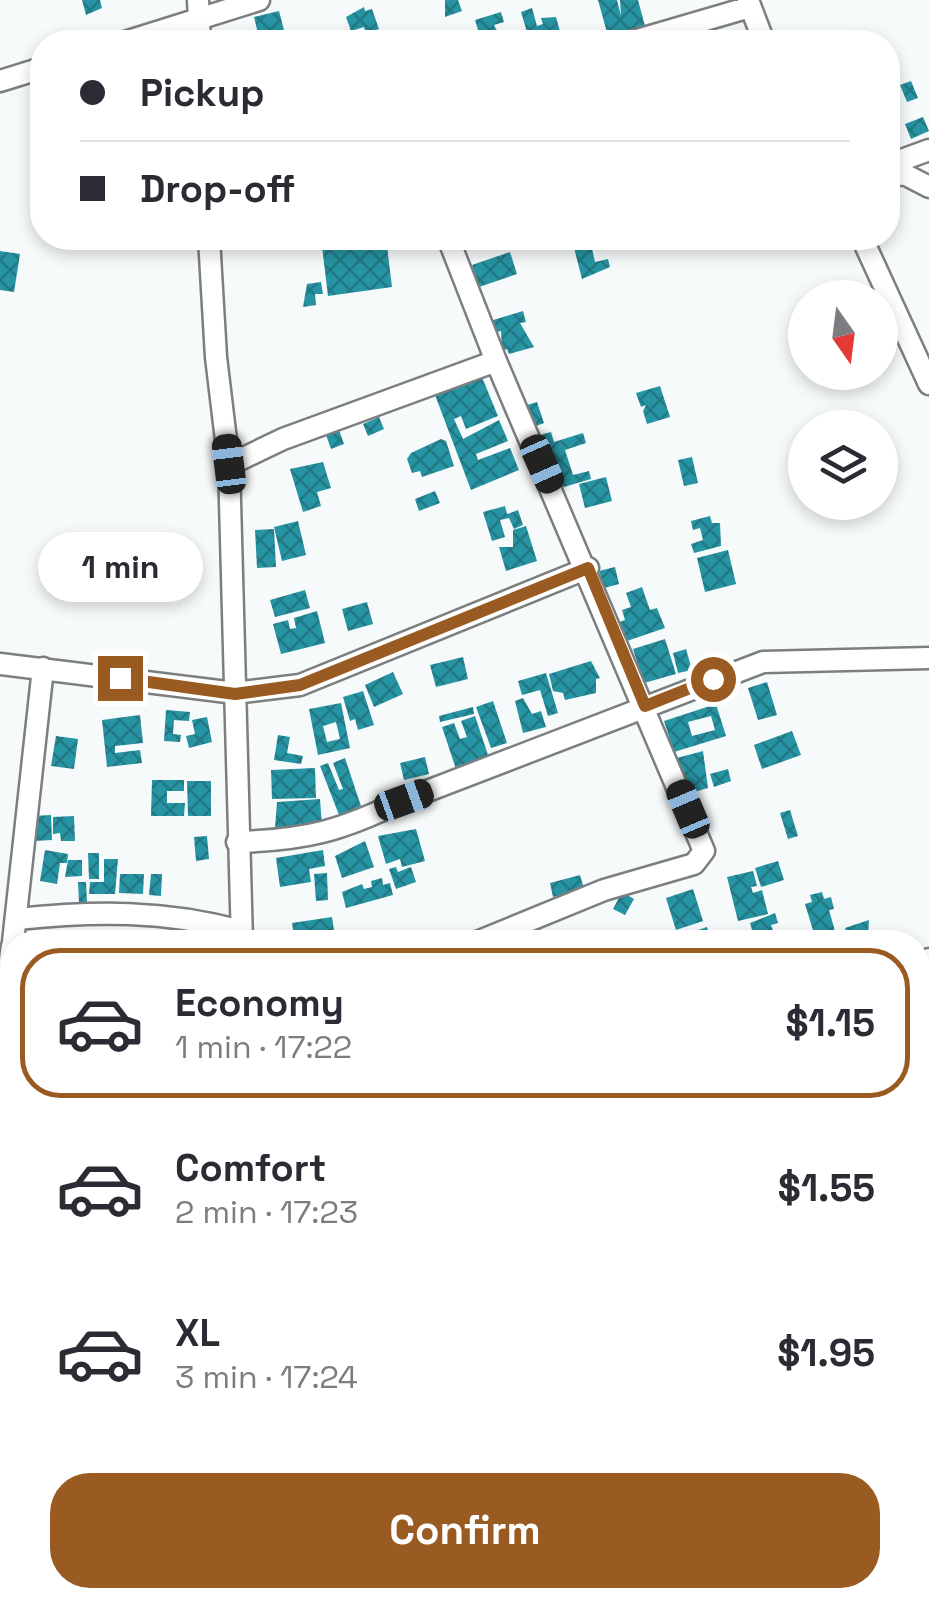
<!DOCTYPE html>
<meta charset="utf-8">
<style>
:root{--surface:#fff;--page:#f7f7f7;--text:#2b2b33;--muted:#7c7c81;--line:#e1e1e2;--accent:#9a5b22}
body{margin:0;font-family:"Space Grotesk",sans-serif;background:var(--page);color:var(--text);height:100vh;display:flex;flex-direction:column;font-size:38px;white-space:nowrap}
*{box-sizing:border-box;margin:0}
p{font-size:32px;color:var(--muted)}
.icon{flex:none;width:55px;height:55px;fill:none;stroke:currentColor;stroke-width:2;stroke-linecap:round;stroke-linejoin:round}
.map{position:relative;flex:1;overflow:hidden}
.details{position:absolute;left:0px;top:930px;width:930px;height:678px;display:flex;flex-direction:column;background:var(--surface);border-radius:40px 40px 0 0;box-shadow:0 5px 15px #0003}
.details>*{flex:none}
.banner{position:absolute;left:30px;top:30px;width:870px;height:220px;border-radius:40px;box-shadow:0 5px 15px #0003;display:grid;align-content:center;height:220px;padding:0 50px;background:var(--surface)}
.needle{width:65px;rotate:166deg}
.controls{position:absolute;left:788px;top:280px;display:grid;gap:20px}
.controls a{display:grid;place-items:center;width:110px;height:110px;border-radius:50%;background:var(--surface);box-shadow:0 5px 15px #0003;font-size:50px}
.end{position:absolute;width:45px;height:45px;margin:-22px;border:12px solid #9a5b22;background:#fff;box-shadow:0 0 0 5px #fff}
.from{border-radius:50%}
.bubble{position:absolute;height:70px;border-radius:35px;background:var(--surface);box-shadow:0 5px 15px #0003;font-size:32px;font-weight:600;line-height:70px;text-align:center}
.car{position:absolute;width:30px;height:60px;margin:-30px -15px;border-radius:12px;box-shadow:0 0 8px 2px #0007;background:linear-gradient(#222 24%,#8ab4d8 0 40%,#222 0 76%,#8ab4d8 0 86%,#222 0)}
.banner b{display:flex;align-items:center;gap:35px;height:95px;font-size:38px}
.banner b+b{border-top:2px solid var(--line)}
.banner i{width:25px;height:25px;background:var(--text)}
ul{padding:18px 0 0;list-style:none}
li{display:flex;align-items:center;gap:30px;height:150px;margin:0 20px 15px;padding:0 30px;border:5px solid transparent;border-radius:40px}
li div{flex:1}
li b{display:block;font-size:38px}
li em{font-style:normal;font-weight:600}
li.current{border-color:var(--accent)}
li>.icon{width:90px;height:90px;stroke-width:1.5}
.primary-button{display:flex;gap:20px;margin-top:auto;padding:20px 50px}
.primary-button a{flex:1;height:115px;border-radius:40px;background:var(--accent);color:#fff;font-size:40px;font-weight:600;line-height:115px;text-align:center}
.map>svg:first-child{display:block}
.building{fill:url(#building-cross-hatch);fill-rule:evenodd}
.lines{fill:none;stroke-linecap:round;stroke-linejoin:round}
.minor-casing{stroke:#7c7f7f;stroke-width:25}
.minor{stroke:#fff;stroke-width:20}
.route{stroke:#9a5b22;stroke-width:12}
</style>
<div class="map">
<svg width="929" height="1606" viewBox="0 0 929 1606">
<defs>
<pattern id="building-cross-hatch" width="8" height="8" patternUnits="userSpaceOnUse" patternTransform="scale(2.5)"><rect width="8" height="8" fill="#2794a3"/><path d="M0 0l8 8M0 8l8-8" fill="none" stroke="#227985"/></pattern>
</defs>
<rect width="100%" height="100%" fill="#f7fafb"/>
<!-- building -->
<path class="building" d="M82,0H100L102,8L86,15Z
M445,0H458L462,11L445,17Z
M598,0H617L621,16L620,0H638L645,26L608,36Z
M364,7L365,11L372,9L379,29L366,33L364,27L351,31L346,17Z
M532,8L537,26L543,24L541,18L556,17L563,42H530L521,12Z
M279,11L286,38L260,42L254,17Z
M501,12L504,22L494,25L499,35L481,40L475,20Z
M911,81L918,98L907,102L900,85Z
M923,117L929,131L911,139L905,124Z
M321,238H386L392,287L328,296Z
M590,240L595,262L608,259L610,267L582,279L573,244Z
M0,251L20,254L14,292L0,290Z
M510,252L517,274L479,287L472,265Z
M321,282L323,294H315L316,305L303,307L307,284Z
M523,311L526,322L520,323L534,347L509,354L507,349L502,351L501,331L494,333L490,321Z
M481,375L498,416L466,429L461,416L454,419L463,439L499,420L508,441L476,454L478,460L510,448L519,470L471,490L435,395Z
M660,386L670,417L647,424L643,411L646,405L641,407L636,393Z
M537,402L544,423L534,427L527,405Z
M379,417L384,429L368,436L363,424Z
M339,430L344,444L331,449L326,435Z
M551,432L554,442L583,433L586,443L565,450L573,475L589,471L591,479L557,489L540,435Z
M441,439L446,441L454,466L422,477L420,471L412,473L407,459L411,453Z
M692,457L698,483L684,486L678,460Z
M323,462L331,488L317,492L321,506L303,512L290,469Z
M606,477L612,501L585,508L579,484Z
M435,491L440,503L419,511L415,499Z
M505,506L507,514L518,510L523,525L514,529L509,518L500,520L505,537L492,541L483,512Z
M710,516L712,523H720L721,546L694,553L691,544L703,540L700,528L693,530L691,521Z
M298,521L306,555L282,561L274,527Z
M526,526L537,561L506,571L499,547H513V530Z
M274,529L276,567L257,568L255,530Z
M728,550L736,584L705,592L697,558Z
M615,567L619,584L604,588L599,571Z
M642,587L650,610L657,608L665,628L621,643L614,624L625,620L622,610L631,607L626,593Z
M305,590L310,608L275,617L270,600Z
M367,602L373,624L348,631L342,609Z
M317,611L325,643L281,654L273,624L288,620L290,629L296,628L294,618Z
M665,639L676,674L644,683L633,649Z
M686,649L692,670L678,673L673,653Z
M463,657L468,679L436,687L430,665Z
M591,661L600,678L596,679V693L565,700L563,693L553,691L549,674Z
M393,672L403,694L374,707L365,685Z
M546,673L558,713L548,716L540,690L522,695L518,681Z
M767,682L777,715L758,720L748,688Z
M363,691L374,725L358,730L355,719L350,721L343,697Z
M523,698L532,714L541,711L546,727L523,733L515,701Z
M493,701L507,743L491,748L476,707Z
M341,703L350,748L318,755L309,709ZM336,722L340,739L327,742L323,726Z
M716,704L726,736L674,752L664,721ZM711,716L715,730L692,736L688,722Z
M473,707L474,714L440,722L439,716Z
M166,710L190,712L189,721L174,720L173,734L181,735L180,742L164,741Z
M140,715L143,743L115,746V753L140,750L142,763L107,767L102,720Z
M475,716L489,758L456,769L442,727L454,723L460,739L467,737L461,721Z
M207,717L212,742L189,748L186,736L195,734L192,720Z
M792,731L801,755L762,769L754,745Z
M278,735L290,737L287,753L303,756L301,764L274,760Z
M56,736L78,739L74,769L51,766Z
M703,751L708,788L687,794L677,758Z
M425,757L429,774L404,780L400,763Z
M345,758L361,806L339,815L320,766L328,763L339,790L343,789L333,763Z
M315,768L316,798L272,799L271,770Z
M728,769L731,781L714,787L710,774Z
M152,780H184V791H167V803H185L184,816H151Z
M187,781H211V816H188Z
M320,799L322,826L275,828L277,802Z
M790,810L798,836L788,839L780,813Z
M51,815L52,840L34,841L32,816Z
M74,816L75,841H61L60,833L53,834V817Z
M416,829L425,861L402,867L400,859L386,864L378,836Z
M207,836L209,859L196,861L194,837Z
M365,841L374,867L342,878L335,856Z
M45,850L68,854L67,863H60L57,884L40,881Z
M323,850L325,866L309,869L311,882L280,887L276,858Z
M88,853H99V879H89Z
M104,859H118L115,894H89L90,882H104Z
M68,860H82V876L65,877Z
M778,861L784,880L761,887L755,868Z
M396,867L398,872L411,867L416,882L396,889L389,869Z
M753,871L757,886L751,887L753,893L762,890L768,914L738,921L727,877Z
M327,873L328,900L316,901L314,874Z
M120,874H144L143,894L119,893Z
M151,874H162L161,896L149,895Z
M580,875L584,889L553,897L550,883Z
M382,878L383,885L390,883L393,895L346,908L342,892L362,884L364,889L372,887L371,881Z
M78,882H86L87,902H79Z
M693,889L703,921L676,930L666,898Z
M622,892L634,899L625,915L613,909Z
M822,892L824,899L831,897L834,909L829,910L835,931L815,937L805,904L812,902L810,895Z
M775,913L778,923L771,925L777,942H750L746,932L752,930L750,923Z
M332,917L335,937L295,942L292,923Z
M869,920L868,935L878,932L881,942H850L845,928Z
M707,927L711,942H698L695,931Z
M565,932L568,942H536Z
M46,936L85,940V942H46Z
M12,1220V1250L10,1254L0,1247V1237Z
M921,1360L929,1361V1381L920,1380Z
M0,1399L12,1404L5,1420L0,1418Z
M924,1403L929,1404V1433L918,1431Z
M8,1444L12,1455L0,1471V1454Z
M0,1501L12,1510L4,1525L0,1523Z
M20,1595L38,1597L36,1606H18Z
M199,1600L234,1601V1606H199Z"/>
<g class="lines">
<!-- minor casing -->
<g class="minor-casing">
<path id="minor" d="M198,0L200,42
M748,0L764,42
M125,42L259,0
M630,42L750,7
M0,81L42,68
M888,165L929,150
M888,174L906,175L929,187
M209,238L216,357L229,465L242,942
M448,238L496,361L704,851L694,864L604,890L477,942
M862,238L929,384
M229,465L283,439L496,361
M0,664L235,693L300,685L588,568
M237,842C306,840 341,831 404,800L763,662L929,658
M17,919C94,911 165,910 241,931
M13,942L43,668
M918,965L929,959
M0,1025L12,946
M0,1065L12,1075
M0,1292L12,1274
M0,1302L12,1313
M919,1332L929,1317
M0,1543L12,1549
M91,1595L106,1606
M875,1595L904,1606
M179,1606L181,1595
M352,1606L353,1595"/>
</g>
<!-- minor -->
<use href="#minor" class="minor"/>
</g>
<g class="lines">
<!-- route -->
<path class="route" d="M120,678L235,694L300,685L588,568L645,706L713,679"/>
</g>
</svg>
<div class="controls">
<a><svg class="needle" viewBox="-14 -14 28 28"><path d="M0-13l5 13h-10z" fill="#e53935"/><path d="M0 13l5-13h-10z" fill="#7c7c81"/></svg></a>
<a><svg class="icon" aria-label="layers" viewBox="0 0 24 24"><path d="M12 4l9 5-9 5-9-5zM3 14l9 5 9-5"/></svg></a>
</div>
<i class="end from" style="left:713px;top:679px"></i>
<i class="end" style="left:120px;top:678px"></i>
<div class="bubble" style="left:38px;top:532px;width:165px">1 min</div>
<i class="car" style="left:229px;top:464px;rotate:353deg"></i>
<i class="car" style="left:542px;top:464px;rotate:156deg"></i>
<i class="car" style="left:404px;top:800px;rotate:70deg"></i>
<i class="car" style="left:688px;top:809px;rotate:337deg"></i>
<div class="banner">
<b><i class="from"></i>Pickup</b>
<b><i></i>Drop-off</b>
</div>
<section class="details">
<ul>
<li class="current"><svg class="icon" aria-label="car" viewBox="0 0 24 24"><path d="M5 17H2v-5l4-1 3-4h7l3 4 3 1v5h-3M9 17h6M6 11h13"/><circle cx="7" cy="17" r="2"/><circle cx="17" cy="17" r="2"/></svg><div><b>Economy</b><p>1 min · 17:22</p></div><em>$1.15</em></li>
<li><svg class="icon" aria-label="car" viewBox="0 0 24 24"><path d="M5 17H2v-5l4-1 3-4h7l3 4 3 1v5h-3M9 17h6M6 11h13"/><circle cx="7" cy="17" r="2"/><circle cx="17" cy="17" r="2"/></svg><div><b>Comfort</b><p>2 min · 17:23</p></div><em>$1.55</em></li>
<li><svg class="icon" aria-label="car" viewBox="0 0 24 24"><path d="M5 17H2v-5l4-1 3-4h7l3 4 3 1v5h-3M9 17h6M6 11h13"/><circle cx="7" cy="17" r="2"/><circle cx="17" cy="17" r="2"/></svg><div><b>XL</b><p>3 min · 17:24</p></div><em>$1.95</em></li>
</ul>
<div class="primary-button"><a>Confirm</a></div>
</section>
</div>
